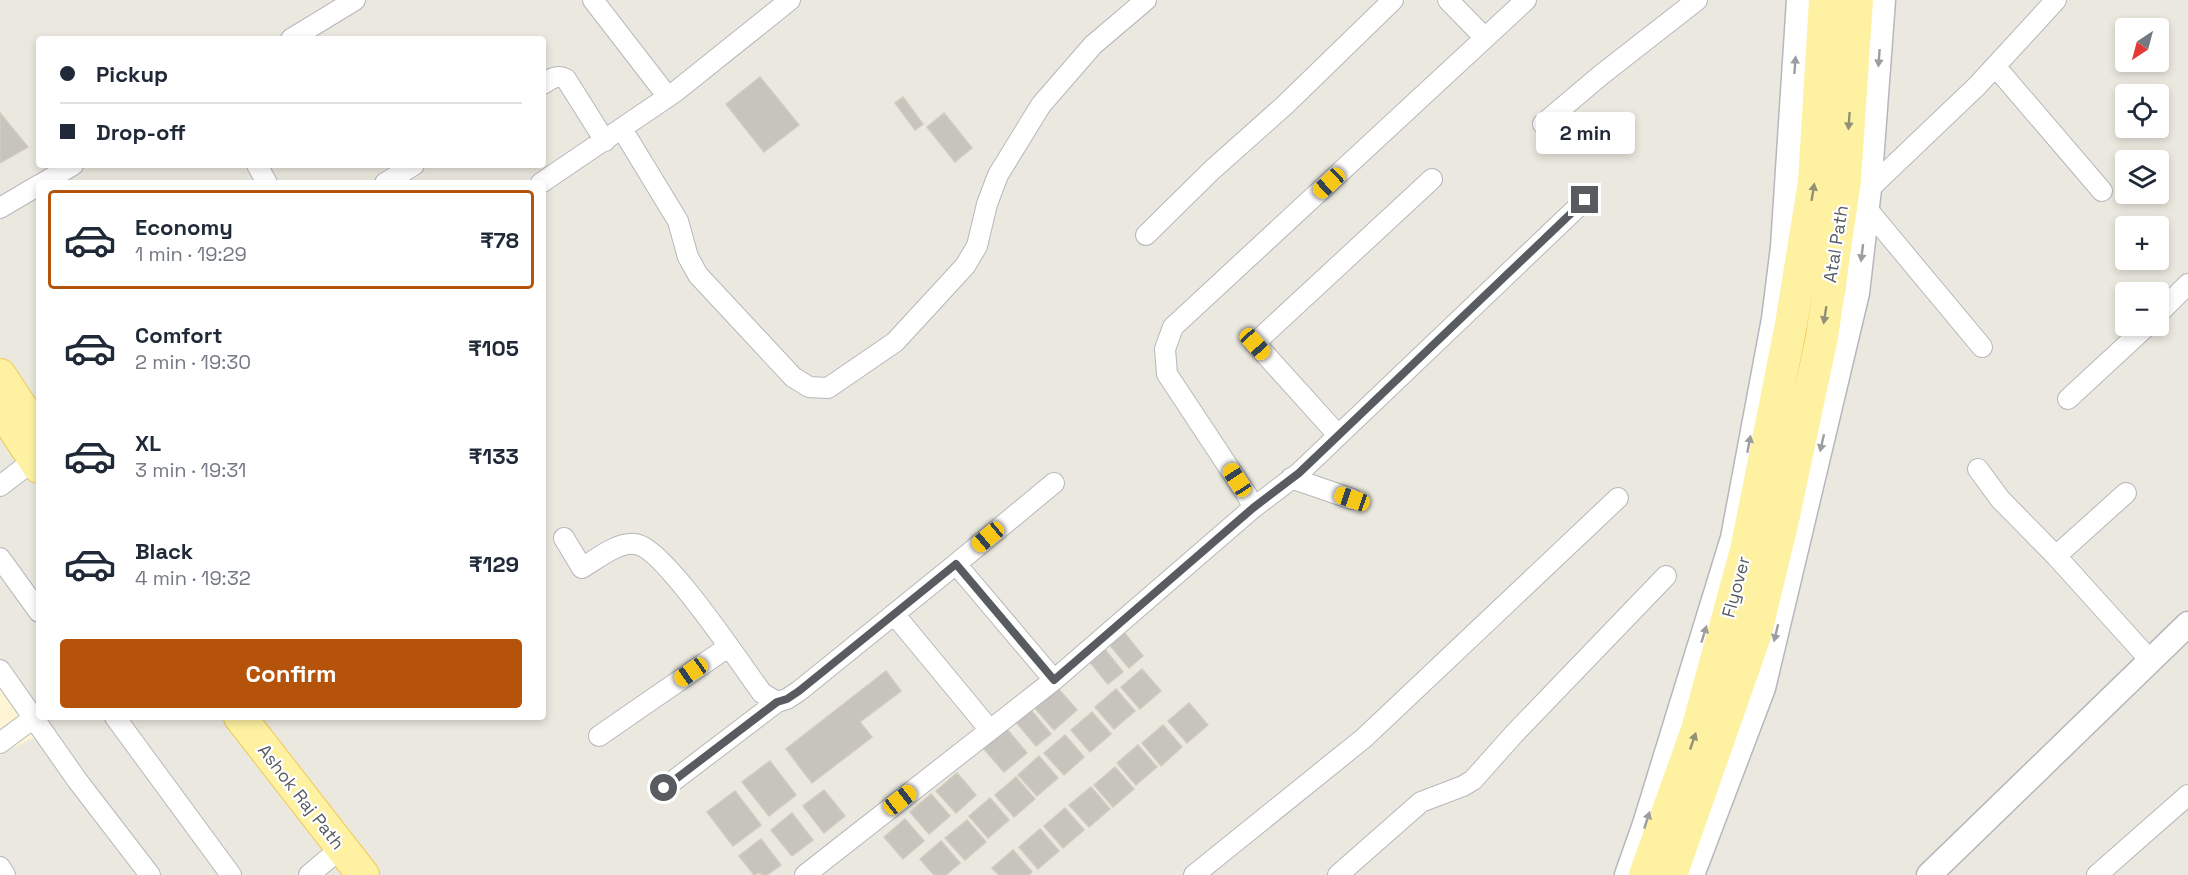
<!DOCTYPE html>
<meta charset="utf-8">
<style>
:root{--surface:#fff;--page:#f6f6f7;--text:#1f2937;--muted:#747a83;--line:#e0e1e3;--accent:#b45309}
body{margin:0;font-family:"Space Grotesk",sans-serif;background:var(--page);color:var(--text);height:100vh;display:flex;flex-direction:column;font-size:22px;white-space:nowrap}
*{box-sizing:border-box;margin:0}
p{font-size:20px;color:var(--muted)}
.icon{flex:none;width:33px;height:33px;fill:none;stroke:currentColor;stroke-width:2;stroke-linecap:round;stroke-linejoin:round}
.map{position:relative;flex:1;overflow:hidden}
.sheet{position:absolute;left:36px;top:180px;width:510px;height:540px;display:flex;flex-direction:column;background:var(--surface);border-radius:6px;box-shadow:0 3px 9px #0003}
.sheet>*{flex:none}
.banner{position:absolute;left:36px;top:36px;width:510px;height:132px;border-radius:6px;box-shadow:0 3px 9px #0003;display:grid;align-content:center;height:132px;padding:0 24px;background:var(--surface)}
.needle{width:39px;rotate:216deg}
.buttons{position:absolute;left:2115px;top:18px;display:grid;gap:12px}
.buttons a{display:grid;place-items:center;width:54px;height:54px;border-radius:6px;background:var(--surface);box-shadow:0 3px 9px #0003;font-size:30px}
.end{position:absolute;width:27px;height:27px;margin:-14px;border:8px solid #585c60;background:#fff;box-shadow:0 0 0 3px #fff}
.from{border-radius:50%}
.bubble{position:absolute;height:42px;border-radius:6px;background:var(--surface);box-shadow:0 3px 9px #0003;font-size:20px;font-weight:700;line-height:42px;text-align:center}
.car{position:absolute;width:18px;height:36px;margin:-18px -9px;border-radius:8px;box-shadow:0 0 4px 2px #0007;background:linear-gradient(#f5c518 24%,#345 0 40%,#f5c518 0 76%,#345 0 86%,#f5c518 0)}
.banner b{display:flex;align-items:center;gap:21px;height:57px;font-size:22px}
.banner b+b{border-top:2px solid var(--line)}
.banner i{width:15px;height:15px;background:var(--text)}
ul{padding:10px 0 0;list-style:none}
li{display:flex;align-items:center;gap:18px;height:99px;margin:0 12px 9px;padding:0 12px;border:3px solid transparent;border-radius:6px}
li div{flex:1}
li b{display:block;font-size:22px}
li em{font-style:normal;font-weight:700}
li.active{border-color:var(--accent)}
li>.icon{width:54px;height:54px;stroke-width:1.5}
.button{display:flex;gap:12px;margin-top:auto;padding:12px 24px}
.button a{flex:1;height:69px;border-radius:6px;background:var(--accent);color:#fff;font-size:24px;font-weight:700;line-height:69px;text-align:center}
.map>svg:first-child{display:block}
.commercial{fill:#fdf5d3}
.building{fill:#c6c4bd;stroke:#d0cbbe;stroke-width:1.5}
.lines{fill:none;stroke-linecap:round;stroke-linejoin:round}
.minor-casing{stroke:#b5b7bc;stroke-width:22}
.tertiary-casing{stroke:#b5b7bc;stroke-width:27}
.primary-casing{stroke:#efca55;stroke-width:34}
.minor{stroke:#fff;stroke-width:20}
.tertiary{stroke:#fff;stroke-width:24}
.primary{stroke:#fef2a2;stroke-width:32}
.oneway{fill:#9b9da0}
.oneway2{fill:#929077}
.route{stroke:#585c60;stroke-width:8}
.labels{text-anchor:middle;stroke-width:4.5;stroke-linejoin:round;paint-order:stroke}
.street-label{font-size:18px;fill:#585c60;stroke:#fff}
</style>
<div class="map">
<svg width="2188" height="875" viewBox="0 0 2188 875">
<rect width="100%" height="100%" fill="#ebe9df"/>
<!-- commercial -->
<path class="commercial" d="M0,671L44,732L0,755Z"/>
<!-- building -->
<path class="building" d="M760,77L799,125L764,152L726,104Z
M903,97L923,124L915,130L895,103Z
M0,113L28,147L0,163Z
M944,113L972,148L955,162L927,127Z
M1123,631L1143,656L1129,668L1108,643Z
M1103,647L1123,672L1108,684L1088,660Z
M1142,669L1161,691L1140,709L1121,687Z
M886,671L901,691L860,722L872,737L812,783L786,749Z
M1056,686L1077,710L1054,730L1033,706Z
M1116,689L1135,711L1114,729L1095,707Z
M1189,703L1208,725L1187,743L1168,721Z
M1030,709L1051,734L1036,746L1015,721Z
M1092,712L1111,734L1090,752L1071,730Z
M1163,725L1182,747L1161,766L1142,743Z
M1006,728L1027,753L1004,772L983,748Z
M1065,735L1084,757L1064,775L1044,753Z
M1138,745L1157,767L1136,785L1117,763Z
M1039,756L1058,778L1037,796L1018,775Z
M770,761L796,795L769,816L742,782Z
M1115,767L1134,789L1113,807L1094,785Z
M957,773L976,795L956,813L936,791Z
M1016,777L1035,799L1014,817L995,795Z
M1091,787L1110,809L1089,827L1069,805Z
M824,790L845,816L824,833L803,806Z
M735,791L761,825L733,846L707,812Z
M931,794L950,816L929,834L910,812Z
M990,798L1009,820L988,838L969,816Z
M1065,808L1084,830L1063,848L1044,826Z
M792,813L813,840L792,856L771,830Z
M905,819L924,841L903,859L884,837Z
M967,820L986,842L965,860L945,838Z
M1040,829L1059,851L1038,869L1019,847Z
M761,839L781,865L767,875H762L760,872L754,875L739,856Z
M941,841L960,863L946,875H934L920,859Z
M1013,850L1032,872L1029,875H999L992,868Z"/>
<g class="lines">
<!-- minor casing -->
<g class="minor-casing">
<path id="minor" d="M593,0L668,97
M1448,0L1485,38
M291,39L355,0
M1995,66L2102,191
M543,84C551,79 557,74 566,79L605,141
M1543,124L1601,75L1697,0
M622,129L678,221L688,257L698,275L793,377L809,387L828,388L895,342L965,266L977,246L987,204L998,175L1041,105L1093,45L1146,0
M257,165L267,183
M43,183L73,165
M385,183L414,165
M541,183L675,92L790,0
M1869,189L1977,86L2056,0
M0,208L39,185
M1867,209L1982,347
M1146,235L1212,170L1285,105L1393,0
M2158,314L2188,284
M2068,399L2147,326
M1338,435L1255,343L1432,179
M1978,469L2000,499L2056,556L2149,659
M1291,478L1352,499
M0,486L34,460
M1253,508L1247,495L1167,374L1165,349L1173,327L1526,0
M564,538L582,568C597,559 617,542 635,544C663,546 742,666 762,693L777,702L787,699L799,691L956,564L1054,680
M2056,556L2126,493
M0,558L39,612
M956,564L1054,483
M894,614L990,730
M0,670L77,780L150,875
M115,717L231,875
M599,736L728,647
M0,743L39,714
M664,788L777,702
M0,867L5,875
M309,875L341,848
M805,875L1054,680L1253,508L1299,473L1585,200
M1194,875L1364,738L1618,498
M1338,875L1421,802L1463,786L1473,780L1514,734L1666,576
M2097,875L2188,795"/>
</g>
<!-- tertiary casing -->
<g class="tertiary-casing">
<path id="tertiary" d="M1627,875L1645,824L1733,538L1774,319L1783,247L1799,0
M1692,875L1763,688L1857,293L1869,189L1883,0
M1929,875L2188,624"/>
</g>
<!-- primary casing -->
<g class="primary-casing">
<path id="primary" d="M0,375L31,422
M0,407L39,467
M240,717L363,875
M1645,875L1697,730L1746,550L1759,486L1791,324L1814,182L1825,0
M1671,875L1755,636L1783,520L1822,337L1845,180L1857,0"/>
</g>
<!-- minor -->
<use href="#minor" class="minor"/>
<!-- tertiary -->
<use href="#tertiary" class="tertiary"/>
<!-- primary -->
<use href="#primary" class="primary"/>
</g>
<!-- one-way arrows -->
<defs><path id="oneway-solid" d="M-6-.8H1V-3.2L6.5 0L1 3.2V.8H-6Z" transform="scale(1.5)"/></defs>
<g class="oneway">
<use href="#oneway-solid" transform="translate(1879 58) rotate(94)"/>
<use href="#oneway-solid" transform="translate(1795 65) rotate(-86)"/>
<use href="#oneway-solid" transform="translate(1862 253) rotate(97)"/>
<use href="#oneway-solid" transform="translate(1822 443) rotate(103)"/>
<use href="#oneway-solid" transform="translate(1749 444) rotate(-79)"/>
<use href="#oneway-solid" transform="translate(1776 633) rotate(104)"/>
<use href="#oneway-solid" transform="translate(1704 634) rotate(-73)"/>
<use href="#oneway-solid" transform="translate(1647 820) rotate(-72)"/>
</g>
<g class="oneway2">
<use href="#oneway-solid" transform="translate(1849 121) rotate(94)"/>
<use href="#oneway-solid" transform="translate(1813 192) rotate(-81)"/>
<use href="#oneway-solid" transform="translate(1825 315) rotate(99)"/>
<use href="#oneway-solid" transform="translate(1693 741) rotate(-71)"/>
</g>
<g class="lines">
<!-- route -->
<path class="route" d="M664,788L777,702L787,699L799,691L956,564L1054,680L1253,508L1299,473L1585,200"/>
</g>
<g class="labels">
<!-- street labels -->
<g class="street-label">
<text transform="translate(1836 244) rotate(-81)" y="6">Atal Path</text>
<text transform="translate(1736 587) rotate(-75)" y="6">Flyover</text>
<text transform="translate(301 797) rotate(52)" y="6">Ashok Raj Path</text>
</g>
</g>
</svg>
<div class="buttons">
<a><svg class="needle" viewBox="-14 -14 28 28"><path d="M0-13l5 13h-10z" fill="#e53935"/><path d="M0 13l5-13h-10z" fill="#747a83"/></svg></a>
<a><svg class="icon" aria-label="locate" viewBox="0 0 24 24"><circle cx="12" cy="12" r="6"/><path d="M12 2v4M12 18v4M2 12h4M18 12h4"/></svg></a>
<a><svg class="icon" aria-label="layers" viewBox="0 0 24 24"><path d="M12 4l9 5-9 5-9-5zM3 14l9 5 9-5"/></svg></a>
<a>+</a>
<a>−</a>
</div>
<i class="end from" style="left:664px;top:788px"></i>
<i class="end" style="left:1585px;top:200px"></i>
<div class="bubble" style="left:1536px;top:112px;width:99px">2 min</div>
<i class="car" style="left:1329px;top:183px;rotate:227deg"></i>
<i class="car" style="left:1255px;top:344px;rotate:138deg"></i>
<i class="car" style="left:1237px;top:480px;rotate:327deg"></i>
<i class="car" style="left:1352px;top:499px;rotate:289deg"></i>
<i class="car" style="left:988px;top:537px;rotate:230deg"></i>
<i class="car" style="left:691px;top:672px;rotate:235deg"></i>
<i class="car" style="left:900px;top:800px;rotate:52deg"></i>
<div class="banner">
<b><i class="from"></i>Pickup</b>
<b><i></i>Drop-off</b>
</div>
<section class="sheet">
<ul>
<li class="active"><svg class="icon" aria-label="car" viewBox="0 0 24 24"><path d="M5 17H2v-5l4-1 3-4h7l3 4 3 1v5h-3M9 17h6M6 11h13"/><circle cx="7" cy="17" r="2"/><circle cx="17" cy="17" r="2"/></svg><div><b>Economy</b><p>1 min · 19:29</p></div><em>₹78</em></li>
<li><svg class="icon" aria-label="car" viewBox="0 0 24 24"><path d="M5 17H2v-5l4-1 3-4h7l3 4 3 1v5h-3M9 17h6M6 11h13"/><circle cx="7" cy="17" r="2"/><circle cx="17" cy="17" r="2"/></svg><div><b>Comfort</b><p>2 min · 19:30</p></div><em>₹105</em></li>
<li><svg class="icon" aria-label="car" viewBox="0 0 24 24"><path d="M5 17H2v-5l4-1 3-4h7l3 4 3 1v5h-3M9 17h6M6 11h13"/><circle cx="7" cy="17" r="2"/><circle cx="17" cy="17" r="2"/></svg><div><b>XL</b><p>3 min · 19:31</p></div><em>₹133</em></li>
<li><svg class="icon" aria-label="car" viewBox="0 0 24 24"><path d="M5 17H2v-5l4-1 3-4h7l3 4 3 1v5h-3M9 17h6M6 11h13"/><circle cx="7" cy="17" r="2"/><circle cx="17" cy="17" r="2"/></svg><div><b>Black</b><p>4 min · 19:32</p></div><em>₹129</em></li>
</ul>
<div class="button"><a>Confirm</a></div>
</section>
</div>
